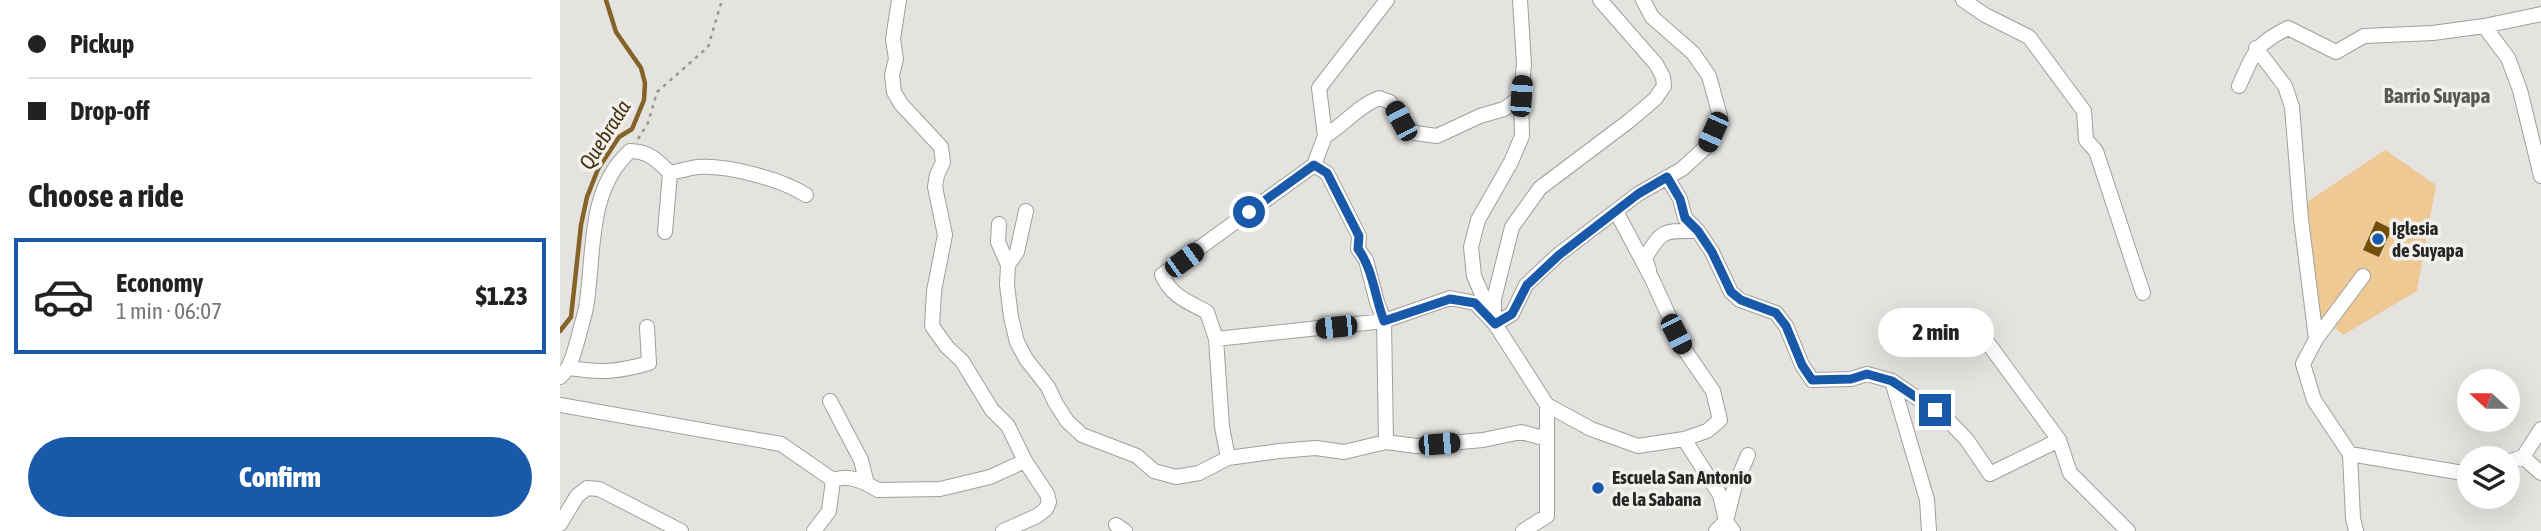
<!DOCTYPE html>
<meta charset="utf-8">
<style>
:root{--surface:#fff;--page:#f6f6f6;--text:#222;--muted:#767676;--line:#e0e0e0;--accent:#1859a9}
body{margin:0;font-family:"Asap Condensed",sans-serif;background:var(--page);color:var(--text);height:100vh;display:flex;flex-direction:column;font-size:26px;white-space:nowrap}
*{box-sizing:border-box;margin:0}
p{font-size:23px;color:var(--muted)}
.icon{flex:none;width:38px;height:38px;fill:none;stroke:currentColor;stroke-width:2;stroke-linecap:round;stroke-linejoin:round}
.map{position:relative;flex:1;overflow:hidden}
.side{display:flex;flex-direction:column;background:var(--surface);width:560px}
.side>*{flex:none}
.hud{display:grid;align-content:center;height:154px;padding:0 28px;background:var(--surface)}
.needle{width:46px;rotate:291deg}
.fabs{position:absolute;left:1897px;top:369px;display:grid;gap:14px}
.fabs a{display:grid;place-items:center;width:63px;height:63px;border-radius:50%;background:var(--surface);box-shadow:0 7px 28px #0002;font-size:35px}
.end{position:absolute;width:32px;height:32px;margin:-16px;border:9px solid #1859a9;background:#fff;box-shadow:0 0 0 4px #fff}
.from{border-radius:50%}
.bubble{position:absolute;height:49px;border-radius:24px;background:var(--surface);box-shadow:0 7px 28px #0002;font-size:23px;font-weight:800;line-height:49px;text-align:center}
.car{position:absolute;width:21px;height:42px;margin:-21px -10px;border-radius:9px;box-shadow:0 0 5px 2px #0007;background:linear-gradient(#222 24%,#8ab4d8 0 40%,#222 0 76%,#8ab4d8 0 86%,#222 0)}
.hud b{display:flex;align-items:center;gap:24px;height:66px;font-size:26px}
.hud b+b{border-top:2px solid var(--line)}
.hud i{width:18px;height:18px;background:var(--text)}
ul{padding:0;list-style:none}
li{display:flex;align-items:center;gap:21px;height:116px;margin:0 14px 10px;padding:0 14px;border:4px solid transparent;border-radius:0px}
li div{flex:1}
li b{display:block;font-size:26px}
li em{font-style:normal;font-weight:800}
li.selected{border-color:var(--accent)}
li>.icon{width:63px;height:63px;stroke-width:1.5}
h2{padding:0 28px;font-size:32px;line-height:84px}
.primary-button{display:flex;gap:14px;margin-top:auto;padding:14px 28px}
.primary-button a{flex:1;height:80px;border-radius:42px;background:var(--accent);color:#fff;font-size:28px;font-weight:800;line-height:80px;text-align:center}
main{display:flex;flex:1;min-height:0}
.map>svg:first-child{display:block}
.green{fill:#eec994;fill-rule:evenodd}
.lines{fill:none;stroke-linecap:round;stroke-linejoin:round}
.stream{stroke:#856328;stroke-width:4.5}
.building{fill:#734e08}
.minor-casing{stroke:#a19f9c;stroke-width:16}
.path{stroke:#989794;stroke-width:2.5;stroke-dasharray:3.5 5;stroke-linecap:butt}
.minor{stroke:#fff;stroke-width:14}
.route{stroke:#1859a9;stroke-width:9}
.poi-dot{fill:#1859a9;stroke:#f3f1ee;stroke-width:2.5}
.labels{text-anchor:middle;stroke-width:7;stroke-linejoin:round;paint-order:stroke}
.poi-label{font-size:19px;font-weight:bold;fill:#262524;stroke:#f3f1ee;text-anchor:start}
.neighbourhood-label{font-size:21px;font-weight:bold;fill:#595855;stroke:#f3f1ee}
.water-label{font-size:21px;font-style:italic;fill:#483310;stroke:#f3f1ee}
</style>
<main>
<section class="side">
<div class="hud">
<b><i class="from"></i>Pickup</b>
<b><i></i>Drop-off</b>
</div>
<h2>Choose a ride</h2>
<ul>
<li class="selected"><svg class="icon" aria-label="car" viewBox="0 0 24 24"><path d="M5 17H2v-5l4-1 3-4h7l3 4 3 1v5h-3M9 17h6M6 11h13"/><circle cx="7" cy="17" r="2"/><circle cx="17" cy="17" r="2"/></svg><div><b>Economy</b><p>1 min · 06:07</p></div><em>$1.23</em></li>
</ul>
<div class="primary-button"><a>Confirm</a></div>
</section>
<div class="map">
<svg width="1981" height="531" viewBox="0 0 1981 531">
<rect width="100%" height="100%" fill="#e5e3e0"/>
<!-- green -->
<path class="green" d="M1825,150L1876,185L1857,291L1783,335L1760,315L1747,202ZM1816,221L1832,229L1820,257L1803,249Z"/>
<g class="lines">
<!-- stream -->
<path class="stream" d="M0,331L11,317L21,225L27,197L38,169L59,137L72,129L84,100L85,83L81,68L56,32L46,0"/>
</g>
<!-- building -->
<path class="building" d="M1816,221L1832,229L1819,257L1803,250Z"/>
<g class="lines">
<!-- minor casing -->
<g class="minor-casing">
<path id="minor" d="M339,0L333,39L336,59L332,75L334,92L341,104L381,147L383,162L377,175L375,187L385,235L374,291L372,326L387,347L402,361L432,410L448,426L465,461L487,494L489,502L486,509L477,516L443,531
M827,0L759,88L765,136L754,165L602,275C611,296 628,302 647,312L656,339L824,321L890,298L915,303L935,324
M960,0L964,64L961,97L962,136L951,162L918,220L911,247L914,276L935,324L987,405V516L963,531
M1403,0L1425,15L1469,37L1524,111L1526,140L1536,151L1583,293
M1924,26L1948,58L1960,90L1981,176
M1696,48L1725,86L1732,107L1741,219L1756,339
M1679,86C1694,53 1694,45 1728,28L1776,52L1804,36L1873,33L1924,26L1981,14
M765,136C784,125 798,106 819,98L830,102L840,121L855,133L877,136L920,116L944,109L961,97
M754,165L767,173L799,236L798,249L806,260L817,302L824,321L826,442
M110,173C119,171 129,168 138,167C168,165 221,179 246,195
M1107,177L1120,199L1125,218L1138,231L1152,252L1171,292L1180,300L1216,313L1226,326L1242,365L1252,380L1291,379L1307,374L1332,381L1386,418L1407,440L1430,474L1499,440
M439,224L438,242L448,265L447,285L451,317L457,342L466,359L488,387L495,402L507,421L522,435L577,456L594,471L616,477L639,473L668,458L719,451L756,448L784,452L826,442L856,446L923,440L961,432L987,439
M448,265L457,252L466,211
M1089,270L1085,258C1103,228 1104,231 1138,231
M934,316V299L952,227L980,188L1069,121L1095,99L1104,86L1103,77L1096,64L1040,0
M935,324L952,314L966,285L998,255L1078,194L1122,169L1146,147L1160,116L1149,76L1133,53L1092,17L1083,0
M1422,335L1499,440L1510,473L1568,531
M656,339L662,427L668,458
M10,368C41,373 58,372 89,363L87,327
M0,377C12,366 13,354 18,339C20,329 24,318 26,308C35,255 26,191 70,151C89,151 98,161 110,173L105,232
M1332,381L1367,500L1369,531
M270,401L301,460L307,484C296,479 286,475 273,480
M0,405L221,444L273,480L269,511L254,531
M987,405L1031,429L1078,446L1124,439L1147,431L1160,420L1153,391L1124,349L1092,279L1056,211
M1124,439L1160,495L1166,521L1173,531
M1790,454L1909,474
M1963,457L1981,473
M1948,462L1963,457L1981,429
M307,484L318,490L380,489L430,477L465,461
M0,524L17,496L27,488L39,489L121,531
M556,525L565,531
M1156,531L1166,521L1175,485L1188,455
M1796,531L1793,518L1790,454L1754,400L1743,364L1756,339L1803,276"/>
</g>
<!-- path -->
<path class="path" d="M78,139L88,123L97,92L148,47L162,0"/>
<!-- minor -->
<use href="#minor" class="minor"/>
</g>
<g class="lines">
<!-- route -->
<path class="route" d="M689,212L754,165L767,173L799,236L798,249C813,269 815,298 824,321L890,299L915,303L935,324L952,314L967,285L999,255L1078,194L1107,177L1120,199L1125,218L1138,231L1152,252L1171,292L1181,300L1216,313L1226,326L1242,365L1252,380L1291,379L1307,374L1332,381L1375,410"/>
</g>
<!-- markers -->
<g class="poi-dot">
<circle cx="1818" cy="239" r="7"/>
<circle cx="1038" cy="488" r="7"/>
</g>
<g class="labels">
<!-- poi labels -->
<g class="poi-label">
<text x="1832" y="235">Iglesia<tspan x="1832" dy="22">de Suyapa</tspan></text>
<text x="1052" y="484">Escuela San Antonio<tspan x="1052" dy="22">de la Sabana</tspan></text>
</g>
<!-- neighbourhood labels -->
<g class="neighbourhood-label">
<text x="1877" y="103">Barrio Suyapa</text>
</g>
<!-- water labels -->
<g class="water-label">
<text transform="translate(45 135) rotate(-58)" y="7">Quebrada</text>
</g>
</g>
</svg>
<div class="fabs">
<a><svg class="needle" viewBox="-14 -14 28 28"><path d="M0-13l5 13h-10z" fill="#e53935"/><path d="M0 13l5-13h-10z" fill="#767676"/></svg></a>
<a><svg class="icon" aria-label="layers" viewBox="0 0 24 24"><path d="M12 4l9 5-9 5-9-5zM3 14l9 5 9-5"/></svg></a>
</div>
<i class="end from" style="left:689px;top:212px"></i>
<i class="end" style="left:1375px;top:410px"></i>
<div class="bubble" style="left:1318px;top:308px;width:116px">2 min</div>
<i class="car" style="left:961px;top:96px;rotate:4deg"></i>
<i class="car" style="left:841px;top:121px;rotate:332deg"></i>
<i class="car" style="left:1153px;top:132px;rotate:204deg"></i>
<i class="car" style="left:624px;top:260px;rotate:54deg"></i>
<i class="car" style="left:776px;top:327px;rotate:264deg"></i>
<i class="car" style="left:1116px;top:334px;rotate:153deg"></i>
<i class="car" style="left:879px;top:444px;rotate:85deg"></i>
</div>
</main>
